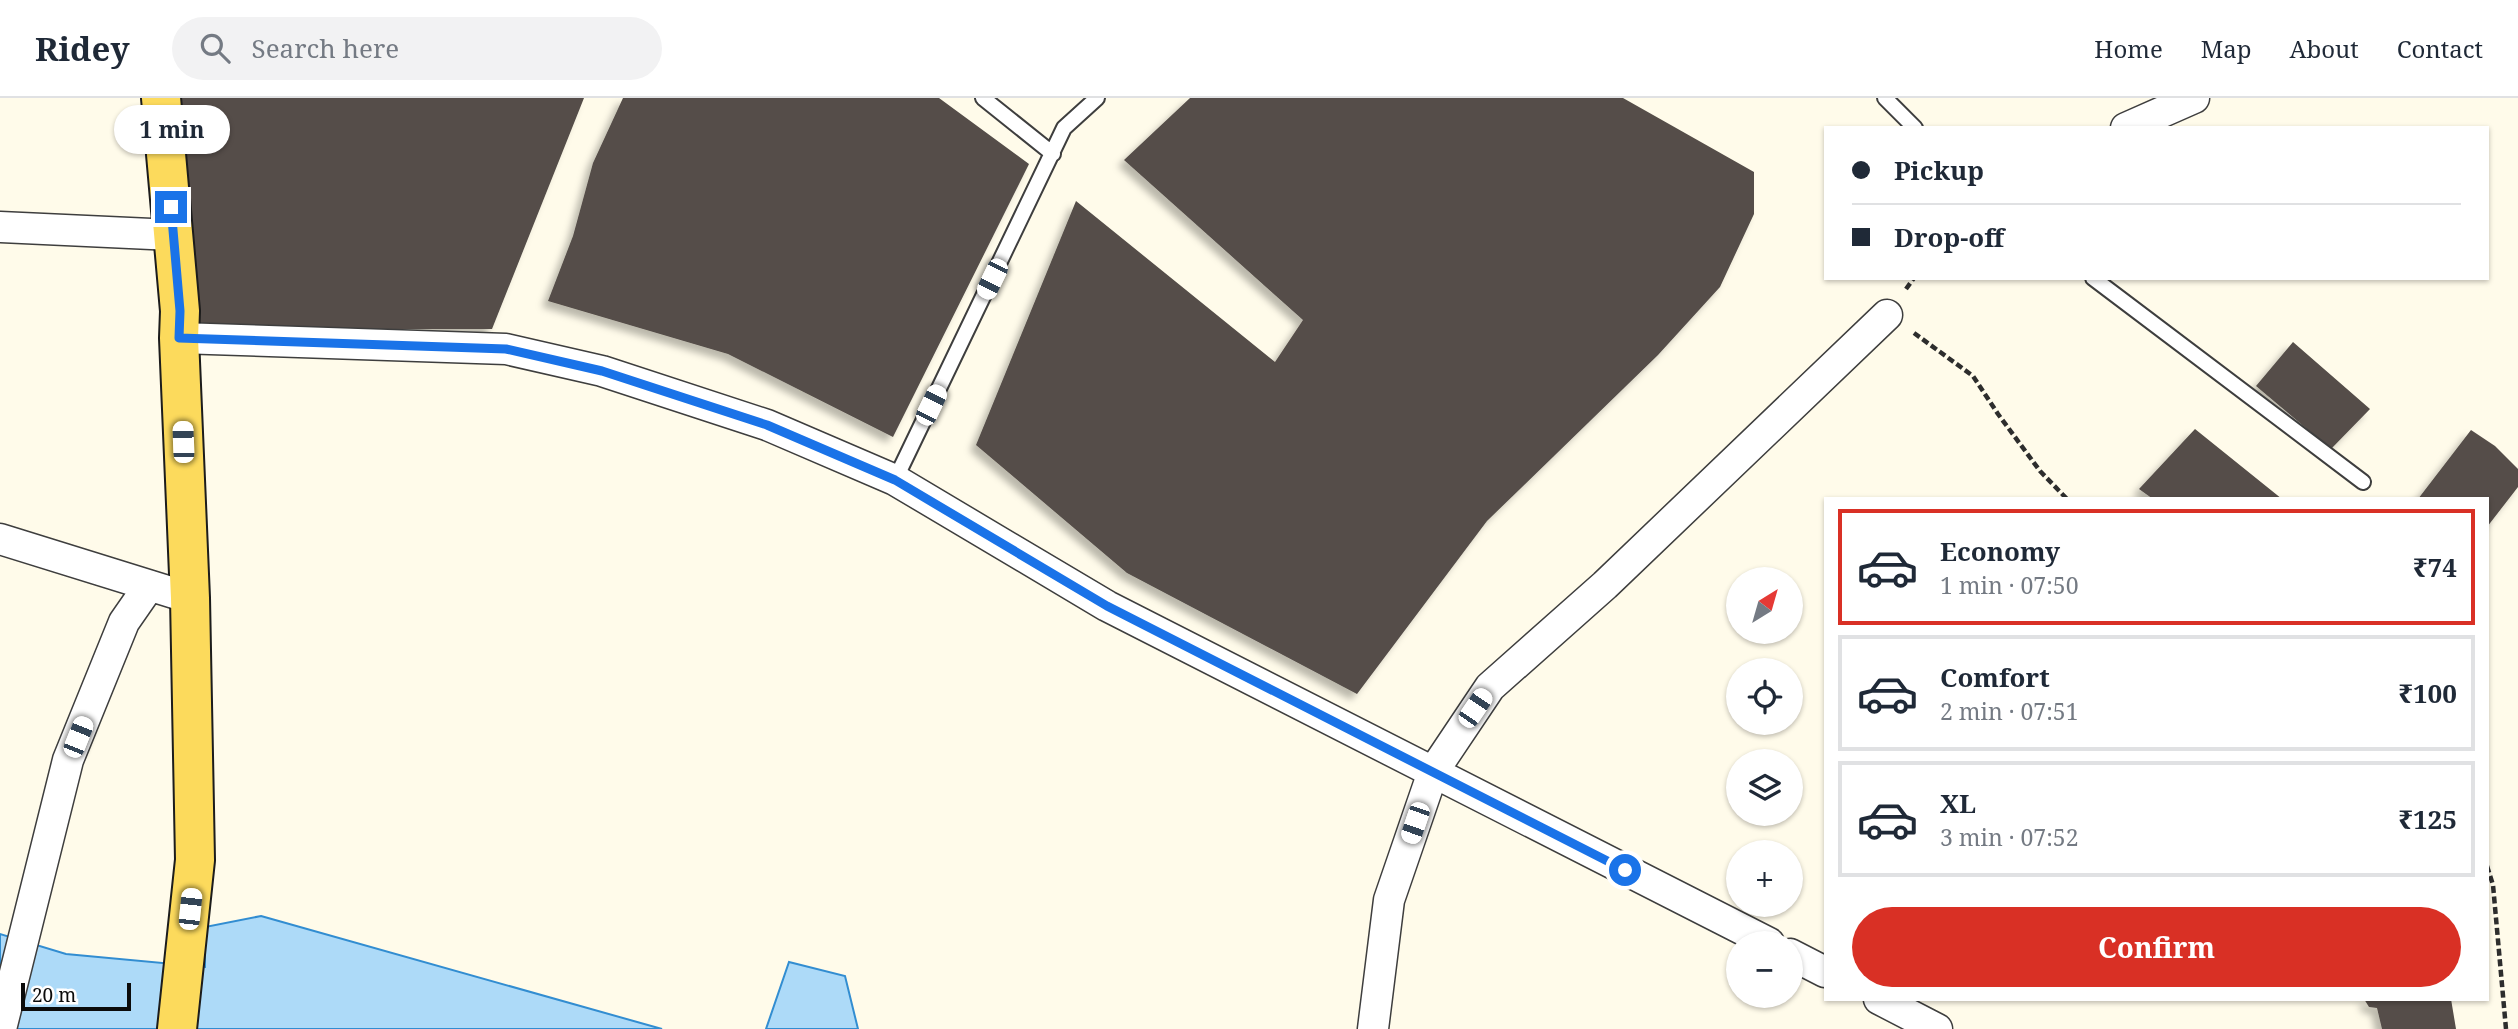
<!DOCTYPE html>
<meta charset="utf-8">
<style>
:root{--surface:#fff;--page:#f2f2f3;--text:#1f2937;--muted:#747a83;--line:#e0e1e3;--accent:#d93025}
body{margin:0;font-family:"Noto Serif",serif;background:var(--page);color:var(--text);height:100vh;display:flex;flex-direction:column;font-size:26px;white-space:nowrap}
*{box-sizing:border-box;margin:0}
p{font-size:23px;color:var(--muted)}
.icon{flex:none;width:38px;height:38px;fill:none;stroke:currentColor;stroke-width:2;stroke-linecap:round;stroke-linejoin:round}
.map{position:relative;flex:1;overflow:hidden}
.drawer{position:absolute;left:1824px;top:399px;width:665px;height:504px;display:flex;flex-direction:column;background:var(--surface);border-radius:0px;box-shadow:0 2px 5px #0004}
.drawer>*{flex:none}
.top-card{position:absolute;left:1824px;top:28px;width:665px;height:154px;border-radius:0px;box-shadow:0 2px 5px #0004;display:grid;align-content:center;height:154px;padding:0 28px;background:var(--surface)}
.needle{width:46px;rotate:37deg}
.tools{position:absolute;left:1726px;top:469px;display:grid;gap:14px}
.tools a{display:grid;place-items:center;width:77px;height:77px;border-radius:50%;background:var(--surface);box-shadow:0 2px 5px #0004;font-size:35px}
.scale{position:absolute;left:21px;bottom:18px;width:110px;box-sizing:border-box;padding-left:7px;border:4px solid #0b0b0b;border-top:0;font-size:19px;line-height:24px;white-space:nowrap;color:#0b0b0b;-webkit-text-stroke:5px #fff;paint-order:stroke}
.end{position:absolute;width:32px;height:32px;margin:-16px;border:9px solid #1a73e8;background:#fff;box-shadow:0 0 0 4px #fff}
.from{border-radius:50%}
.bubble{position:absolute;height:49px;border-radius:24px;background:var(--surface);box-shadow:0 2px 5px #0004;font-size:23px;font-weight:700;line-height:49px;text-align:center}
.car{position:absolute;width:21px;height:42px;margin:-21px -10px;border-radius:9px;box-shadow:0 0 5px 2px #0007;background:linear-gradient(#fff 24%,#345 0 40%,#fff 0 76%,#345 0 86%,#fff 0)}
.top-card b{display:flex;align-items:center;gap:24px;height:66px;font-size:26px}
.top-card b+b{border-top:2px solid var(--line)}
.top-card i{width:18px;height:18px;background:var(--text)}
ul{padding:12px 0 0;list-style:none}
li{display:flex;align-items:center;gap:21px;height:116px;margin:0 14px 10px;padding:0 14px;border:4px solid var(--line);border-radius:0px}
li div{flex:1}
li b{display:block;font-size:26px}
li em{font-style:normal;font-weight:700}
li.selected{border-color:var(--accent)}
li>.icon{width:63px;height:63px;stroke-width:1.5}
.action{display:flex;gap:14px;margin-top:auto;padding:14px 28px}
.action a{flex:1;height:80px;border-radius:42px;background:var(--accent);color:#fff;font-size:28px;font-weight:700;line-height:80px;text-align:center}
header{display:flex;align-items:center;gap:42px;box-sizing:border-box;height:98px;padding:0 35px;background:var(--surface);border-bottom:2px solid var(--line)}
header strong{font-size:33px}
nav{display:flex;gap:38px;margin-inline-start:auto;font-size:24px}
.search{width:490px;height:63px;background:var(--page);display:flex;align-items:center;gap:18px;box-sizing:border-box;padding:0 24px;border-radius:38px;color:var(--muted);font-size:26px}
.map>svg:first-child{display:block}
.water{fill:#addaf8;stroke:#328dd1;stroke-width:2}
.building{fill:#544d48;filter:url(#shadow)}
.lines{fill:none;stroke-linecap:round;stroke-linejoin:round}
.lane-casing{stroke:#3e3e3e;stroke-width:18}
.street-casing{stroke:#3e3e3e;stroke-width:33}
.primary-casing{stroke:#1c1c1c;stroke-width:42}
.path{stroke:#2d2d2d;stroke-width:4.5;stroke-dasharray:7 3.5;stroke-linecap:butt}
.lane{stroke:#fff;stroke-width:14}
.street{stroke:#fff;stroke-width:30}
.primary{stroke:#fcda5c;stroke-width:38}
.route{stroke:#1a73e8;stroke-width:9}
</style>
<header>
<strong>Ridey</strong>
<div class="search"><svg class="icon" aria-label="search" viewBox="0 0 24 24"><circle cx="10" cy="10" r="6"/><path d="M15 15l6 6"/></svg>Search here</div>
<nav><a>Home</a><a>Map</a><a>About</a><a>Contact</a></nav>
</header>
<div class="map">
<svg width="2518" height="931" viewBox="0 0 2518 931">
<defs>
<filter id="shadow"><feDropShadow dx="-6" dy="6" stdDeviation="3.5" flood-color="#0004"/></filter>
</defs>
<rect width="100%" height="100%" fill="#fffbea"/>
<!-- water -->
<path class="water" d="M261,818L662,931H0V836L66,856L205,869V829Z
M789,864L845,878L858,931H766Z"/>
<!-- building -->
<path class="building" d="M174,0H584L492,231H190Z
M623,0H939L1029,66L893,339L728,256L548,203L573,138L593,65Z
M1190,0H1623L1754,74V116L1720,189L1658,257L1487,423L1357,596L1127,475L976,347L1076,103L1275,264L1303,222L1124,62Z
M2293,244L2370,311L2331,351L2256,288Z
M2195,331L2282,401H2153L2139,391Z
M2471,332L2495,348L2518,371V389L2487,429V401H2418Z
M2364,901H2451L2456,931H2382L2377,910L2369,909Z"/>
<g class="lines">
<!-- lane casing -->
<g class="lane-casing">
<path id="lane" d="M983,0L1053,56
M1885,0L1915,30
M2093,180L2363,384
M895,382L1064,30L1097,0"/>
</g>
<!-- street casing -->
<g class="street-casing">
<path id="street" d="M2126,30L2194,0
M0,129L173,137
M179,240L506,251L602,273L767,327L895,382L1107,508L1769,845
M0,441L190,500
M1790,856L1825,874
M1879,901L1937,931
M1,931L68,662L124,524L149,488
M1373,931L1389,802L1433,674L1490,589L1605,487L1887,217"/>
</g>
<!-- primary casing -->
<g class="primary-casing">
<path id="primary" d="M161,0L180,213L179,240L190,500L195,762L177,931"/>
</g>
<!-- path -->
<path class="path" d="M1906,191L1914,180
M1914,235L1973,278L1998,316L2040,373L2067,401
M2487,768L2493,787L2506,931"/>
<!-- lane -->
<use href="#lane" class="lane"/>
<!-- street -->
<use href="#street" class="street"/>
<!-- primary -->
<use href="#primary" class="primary"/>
</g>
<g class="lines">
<!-- route -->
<path class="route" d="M171,109L180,213L179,240L506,251L602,273L767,327L895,382L1107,508L1625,772"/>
</g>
</svg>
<div class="tools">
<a><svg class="needle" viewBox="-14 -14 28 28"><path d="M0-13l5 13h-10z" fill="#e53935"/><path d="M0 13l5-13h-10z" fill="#747a83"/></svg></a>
<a><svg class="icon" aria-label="locate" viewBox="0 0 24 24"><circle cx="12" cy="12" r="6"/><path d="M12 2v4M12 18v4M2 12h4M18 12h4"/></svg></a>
<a><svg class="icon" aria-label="layers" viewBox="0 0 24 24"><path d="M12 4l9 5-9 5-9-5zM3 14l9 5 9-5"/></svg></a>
<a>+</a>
<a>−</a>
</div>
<div class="scale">20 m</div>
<i class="end from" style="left:1625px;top:772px"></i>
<i class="end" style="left:171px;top:109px"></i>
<div class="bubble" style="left:114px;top:7px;width:116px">1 min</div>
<i class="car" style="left:992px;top:181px;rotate:206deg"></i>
<i class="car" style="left:931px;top:307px;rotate:26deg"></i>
<i class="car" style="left:183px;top:344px;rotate:358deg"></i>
<i class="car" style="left:1475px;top:610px;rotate:34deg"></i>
<i class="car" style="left:78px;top:639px;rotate:22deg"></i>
<i class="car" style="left:1415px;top:725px;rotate:199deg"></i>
<i class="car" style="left:190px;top:811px;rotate:6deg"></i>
<div class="top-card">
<b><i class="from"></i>Pickup</b>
<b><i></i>Drop-off</b>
</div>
<section class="drawer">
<ul>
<li class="selected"><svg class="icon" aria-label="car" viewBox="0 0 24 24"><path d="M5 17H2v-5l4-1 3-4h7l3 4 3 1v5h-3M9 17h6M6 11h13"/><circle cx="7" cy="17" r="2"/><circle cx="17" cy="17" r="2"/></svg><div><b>Economy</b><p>1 min · 07:50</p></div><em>₹74</em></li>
<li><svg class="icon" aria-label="car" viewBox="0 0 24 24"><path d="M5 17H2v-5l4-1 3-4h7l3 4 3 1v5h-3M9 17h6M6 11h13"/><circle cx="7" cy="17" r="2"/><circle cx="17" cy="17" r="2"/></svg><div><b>Comfort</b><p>2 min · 07:51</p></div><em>₹100</em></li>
<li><svg class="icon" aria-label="car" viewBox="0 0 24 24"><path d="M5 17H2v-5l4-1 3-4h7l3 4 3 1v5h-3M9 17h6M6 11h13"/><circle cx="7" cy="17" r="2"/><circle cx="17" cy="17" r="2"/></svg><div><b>XL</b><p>3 min · 07:52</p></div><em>₹125</em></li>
</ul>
<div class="action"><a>Confirm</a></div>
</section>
</div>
